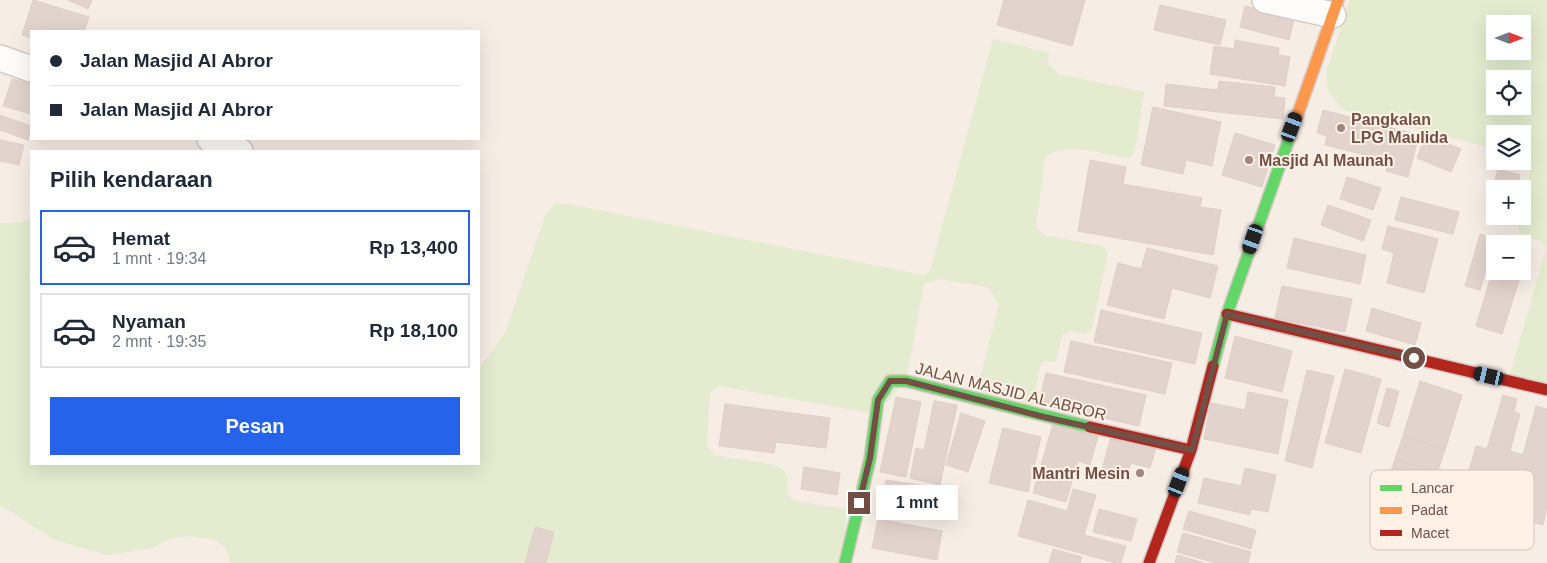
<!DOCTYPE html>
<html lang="id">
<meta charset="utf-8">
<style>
:root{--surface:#fff;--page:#f2f2f3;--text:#1f2937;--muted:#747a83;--line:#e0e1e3;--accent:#2563eb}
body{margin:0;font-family:Arial,sans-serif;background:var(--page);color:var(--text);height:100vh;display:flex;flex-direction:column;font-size:19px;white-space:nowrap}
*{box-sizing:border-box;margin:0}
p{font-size:16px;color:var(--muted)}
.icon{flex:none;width:28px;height:28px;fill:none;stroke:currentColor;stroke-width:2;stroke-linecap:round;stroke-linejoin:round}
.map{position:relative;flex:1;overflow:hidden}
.details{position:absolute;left:30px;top:150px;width:450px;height:315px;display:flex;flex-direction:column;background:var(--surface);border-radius:0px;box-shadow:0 5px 20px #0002}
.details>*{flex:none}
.banner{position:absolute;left:30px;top:30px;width:450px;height:110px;border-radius:0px;box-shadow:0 5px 20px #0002;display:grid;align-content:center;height:110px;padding:0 20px;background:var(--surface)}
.needle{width:32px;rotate:90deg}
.tools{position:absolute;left:1486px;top:15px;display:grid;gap:10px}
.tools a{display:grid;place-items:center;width:45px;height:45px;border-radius:0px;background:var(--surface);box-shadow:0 5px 20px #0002;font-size:25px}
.end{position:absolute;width:22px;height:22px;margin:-11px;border:6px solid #735046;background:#fff;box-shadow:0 0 0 2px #fff}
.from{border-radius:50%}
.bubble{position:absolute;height:35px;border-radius:0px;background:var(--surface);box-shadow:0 5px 20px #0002;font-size:16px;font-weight:700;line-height:35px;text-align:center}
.car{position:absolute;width:15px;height:30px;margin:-15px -8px;border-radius:6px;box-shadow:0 0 4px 1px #0007;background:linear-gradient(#222 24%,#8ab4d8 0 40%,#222 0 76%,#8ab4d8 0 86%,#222 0)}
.banner b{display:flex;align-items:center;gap:18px;height:48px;font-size:19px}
.banner b+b{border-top:1px solid var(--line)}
.banner i{width:12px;height:12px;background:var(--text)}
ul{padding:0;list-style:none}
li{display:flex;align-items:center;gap:15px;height:75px;margin:0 10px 8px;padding:0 10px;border:2px solid var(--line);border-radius:0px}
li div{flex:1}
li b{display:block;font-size:19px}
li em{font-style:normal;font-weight:700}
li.current{border-color:var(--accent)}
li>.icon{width:45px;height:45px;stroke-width:1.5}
h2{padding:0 20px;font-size:22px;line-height:60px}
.cta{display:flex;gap:10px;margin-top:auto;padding:10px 20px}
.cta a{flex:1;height:58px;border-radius:0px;background:var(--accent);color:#fff;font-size:20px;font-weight:700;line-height:58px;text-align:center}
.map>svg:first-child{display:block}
.green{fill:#e4ebcf;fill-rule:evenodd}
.building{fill:#e2d4cd;stroke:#decfc8}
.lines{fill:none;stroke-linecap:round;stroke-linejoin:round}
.street-casing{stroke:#d7cac4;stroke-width:28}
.fast-casing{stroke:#d6c8c2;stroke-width:14}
.slow-casing{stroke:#d6c8c2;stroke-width:14}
.jam-casing{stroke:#d6c8c2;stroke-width:14}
.street{stroke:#fefcfb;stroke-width:25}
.fast{stroke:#63d668;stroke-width:11}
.slow{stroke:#ff974d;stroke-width:11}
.jam{stroke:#b3261e;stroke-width:11}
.route{stroke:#735046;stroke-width:6}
.poi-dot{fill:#a1877e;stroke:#fff1e5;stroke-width:2}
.labels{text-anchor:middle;stroke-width:4;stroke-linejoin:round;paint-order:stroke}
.poi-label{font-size:16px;font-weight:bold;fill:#735046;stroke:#fff1e5;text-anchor:start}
.street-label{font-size:16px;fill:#735046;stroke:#fff1e5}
.key{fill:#fff1e5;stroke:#d5c1b5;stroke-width:1}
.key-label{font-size:14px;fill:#735046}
</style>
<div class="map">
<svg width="1547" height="563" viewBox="0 0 1547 563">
<rect width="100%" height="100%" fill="#f6ede5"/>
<!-- green -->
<path class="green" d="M1350,0H1547V390L1508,381L1546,249L1542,241L1528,238L1519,232L1518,225L1520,216H1522L1523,205L1530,171L1526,162L1523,159L1522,134H1495V149L1347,111L1340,106L1328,91L1326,73ZM1495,24H1522V51H1495ZM1495,79H1522V106H1495Z
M993,39L1049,53L1048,64L1059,74L1144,92L1135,150L1130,157H1124C1099,153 1068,142 1045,157L1036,227L1046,236L1103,246L1108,252L1092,329L1086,334L1070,331L1062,335L1056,362L1045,361L1040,366L1031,413L975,399L999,304L988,287L939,279L924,284L906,381L876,414L719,386L710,392L707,445L714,455L775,465C790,473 787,480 788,496L795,501L846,509L845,563H546L554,532L535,527L525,563H230L229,557L224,546L213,539L188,536L169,539L150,549L106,555L53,539L0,505V223H19L31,219V464H479V369L505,333L545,216L554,204H568L923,275L930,271Z"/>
<!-- building -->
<path class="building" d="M33,0L89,17L84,31H31V38L22,35Z
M68,0H92L88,9Z
M1004,0H1085L1072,46L997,25Z
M1160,5L1226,20L1220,45L1154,30Z
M1245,6L1294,19L1289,40L1240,27Z
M1235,40L1279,48L1278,55L1290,57L1285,86L1210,74L1214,46L1234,49Z
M12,79L31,84V114L3,106Z
M1219,81L1275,87L1274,97L1285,98L1283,119L1164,106L1166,84L1218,90Z
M1153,107L1221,122L1212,166L1186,160L1183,174L1141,165Z
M1323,110L1419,135L1408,177L1386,171L1389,161L1325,145L1327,136L1317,133Z
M0,115L31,126L28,140L0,130Z
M1235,133L1275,145L1262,187L1222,175Z
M1426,135L1461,149L1451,172L1417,158Z
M0,140L24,145L19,165L0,161Z
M1090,160L1126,167L1123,184L1202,198L1200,207L1221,210L1213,255L1078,231Z
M1498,169L1520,175L1517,189H1495V212L1487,210Z
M1347,177L1381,188L1373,210L1340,199Z
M1401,197L1459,212L1453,234L1395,220Z
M1328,205L1371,220L1363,241L1321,225Z
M1388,226L1438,239L1424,293L1387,283L1394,253L1382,249Z
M1480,234L1495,239L1480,290L1465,286Z
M1503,237L1530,245L1522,268V244H1501Z
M1294,238L1366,255L1360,284L1287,268Z
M1147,248L1218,266L1210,298L1172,288L1164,319L1107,305L1118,263L1141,269Z
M1495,263V271H1522L1502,334L1476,326Z
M1282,286L1352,299L1345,332L1275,318Z
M1372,308L1421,323L1415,345L1366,331Z
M1101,310L1202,333L1195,364L1094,342Z
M1235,336L1292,351L1282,392L1225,378Z
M1071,341L1172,363L1165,394L1064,372Z
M1345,369L1381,379L1361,453L1325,443Z
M1307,370L1334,376L1312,468L1285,461Z
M1046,373L1146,395L1139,426L1039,404Z
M1420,381L1462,395L1445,450L1403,436Z
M1387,388L1399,391L1389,427L1377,423Z
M1248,392L1288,400L1278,454L1204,439L1211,403L1245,410Z
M1503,395L1517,399L1514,412L1520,414L1510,451L1523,455L1536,406L1547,409V508L1543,525L1495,511L1500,492L1466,482L1476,446L1487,449Z
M896,397L921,402L906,477L880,472Z
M934,401L957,405L940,485L910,478L916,448L924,450Z
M725,404L830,418L826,448L776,442L774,453L719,446Z
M961,413L985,421L968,472L946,465Z
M1053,424L1098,436L1090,465L1078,461L1066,502L1033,493Z
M1003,428L1041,437L1028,492L989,483Z
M1111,436L1156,448L1150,468L1131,463L1127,477L1102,470Z
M1403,436L1445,450L1437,473L1395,459Z
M1395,459L1437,473L1429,498L1387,485Z
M804,467L840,473L837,495L801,489Z
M1245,468L1276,475L1268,512L1251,509L1250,515L1198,503L1204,478L1241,486Z
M886,480L951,490L947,520L881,509Z
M1073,489L1096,495L1084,535L1126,546L1121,563H1116L1018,536L1028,500L1067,511Z
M1099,509L1137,519L1131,541L1093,532Z
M1189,511L1256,530L1251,549L1183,529Z
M878,519L942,531L937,560L872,548Z
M535,527L554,532L546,563H525Z
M1183,533L1251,552L1248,563H1216L1177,552Z
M1053,549L1082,557L1080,563H1049Z
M1177,555L1204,563H1175Z"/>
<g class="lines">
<!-- street casing -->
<g class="street-casing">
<path id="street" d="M1265,0L1333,15
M0,58L31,69
M210,139L240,151"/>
</g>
<!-- fast casing -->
<g class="fast-casing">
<path id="fast" d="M1213,366L1227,314L1294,125
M845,563L870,459L878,400L890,381H906L1090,427"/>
</g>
<!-- slow casing -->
<g class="slow-casing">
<path id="slow" d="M1294,125L1338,0"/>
</g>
<!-- jam casing -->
<g class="jam-casing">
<path id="jam" d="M1227,314L1547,390
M1090,427L1191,450
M1149,563L1191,450L1213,366"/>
</g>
<!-- street -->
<use href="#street" class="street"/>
<!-- fast -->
<use href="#fast" class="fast"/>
<!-- slow -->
<use href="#slow" class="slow"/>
<!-- jam -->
<use href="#jam" class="jam"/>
</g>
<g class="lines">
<!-- route -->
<path class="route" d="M859,503L870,458L878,400L890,381H906L1044,417L1192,450L1227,314L1414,358"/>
</g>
<!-- markers -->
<g class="poi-dot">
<circle cx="1341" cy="128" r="5"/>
<circle cx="1249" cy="160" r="5"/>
<circle cx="1140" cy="473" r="5"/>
</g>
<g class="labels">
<!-- poi labels -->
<g class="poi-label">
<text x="1351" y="125">Pangkalan<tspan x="1351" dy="18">LPG Maulida</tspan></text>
<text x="1259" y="166">Masjid Al Maunah</text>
<text x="1130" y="479" text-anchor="end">Mantri Mesin</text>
</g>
<!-- street labels -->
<g class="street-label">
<text transform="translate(1011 391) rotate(14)" y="6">JALAN MASJID AL ABROR</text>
</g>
</g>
<!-- legend -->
<rect x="1370" y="470" width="164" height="80" rx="8" class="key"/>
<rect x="1380" y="485" width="22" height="6" fill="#63d668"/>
<rect x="1380" y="507" width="22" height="7" fill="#ff974d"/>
<rect x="1380" y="530" width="22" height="6" fill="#b3261e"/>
<g class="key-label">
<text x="1411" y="493">Lancar</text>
<text x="1411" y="515">Padat</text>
<text x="1411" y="538">Macet</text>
</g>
</svg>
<div class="tools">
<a><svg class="needle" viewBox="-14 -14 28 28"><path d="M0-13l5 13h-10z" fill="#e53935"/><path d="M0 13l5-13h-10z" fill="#747a83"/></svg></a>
<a><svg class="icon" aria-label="locate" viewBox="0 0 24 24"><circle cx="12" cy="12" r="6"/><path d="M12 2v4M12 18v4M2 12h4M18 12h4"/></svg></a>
<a><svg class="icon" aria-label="layers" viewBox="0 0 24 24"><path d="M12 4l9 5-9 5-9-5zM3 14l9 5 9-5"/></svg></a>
<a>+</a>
<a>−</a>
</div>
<i class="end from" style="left:1414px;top:358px"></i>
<i class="end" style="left:859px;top:503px"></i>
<div class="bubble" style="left:876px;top:485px;width:82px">1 mnt</div>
<i class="car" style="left:1292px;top:127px;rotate:20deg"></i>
<i class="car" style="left:1253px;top:239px;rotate:199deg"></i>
<i class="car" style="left:1489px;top:376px;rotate:283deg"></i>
<i class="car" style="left:1179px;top:482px;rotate:21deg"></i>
<div class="banner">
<b><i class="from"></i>Jalan Masjid Al Abror</b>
<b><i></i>Jalan Masjid Al Abror</b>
</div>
<section class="details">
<h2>Pilih kendaraan</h2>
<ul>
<li class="current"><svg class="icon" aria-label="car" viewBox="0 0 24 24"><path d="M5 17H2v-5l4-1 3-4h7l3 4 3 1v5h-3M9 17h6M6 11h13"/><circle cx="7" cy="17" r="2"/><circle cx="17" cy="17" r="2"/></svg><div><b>Hemat</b><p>1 mnt · 19:34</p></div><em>Rp 13,400</em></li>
<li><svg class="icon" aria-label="car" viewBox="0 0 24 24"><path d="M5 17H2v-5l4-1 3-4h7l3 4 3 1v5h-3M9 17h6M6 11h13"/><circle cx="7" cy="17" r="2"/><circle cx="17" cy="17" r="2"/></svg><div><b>Nyaman</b><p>2 mnt · 19:35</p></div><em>Rp 18,100</em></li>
</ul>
<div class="cta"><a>Pesan</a></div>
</section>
</div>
